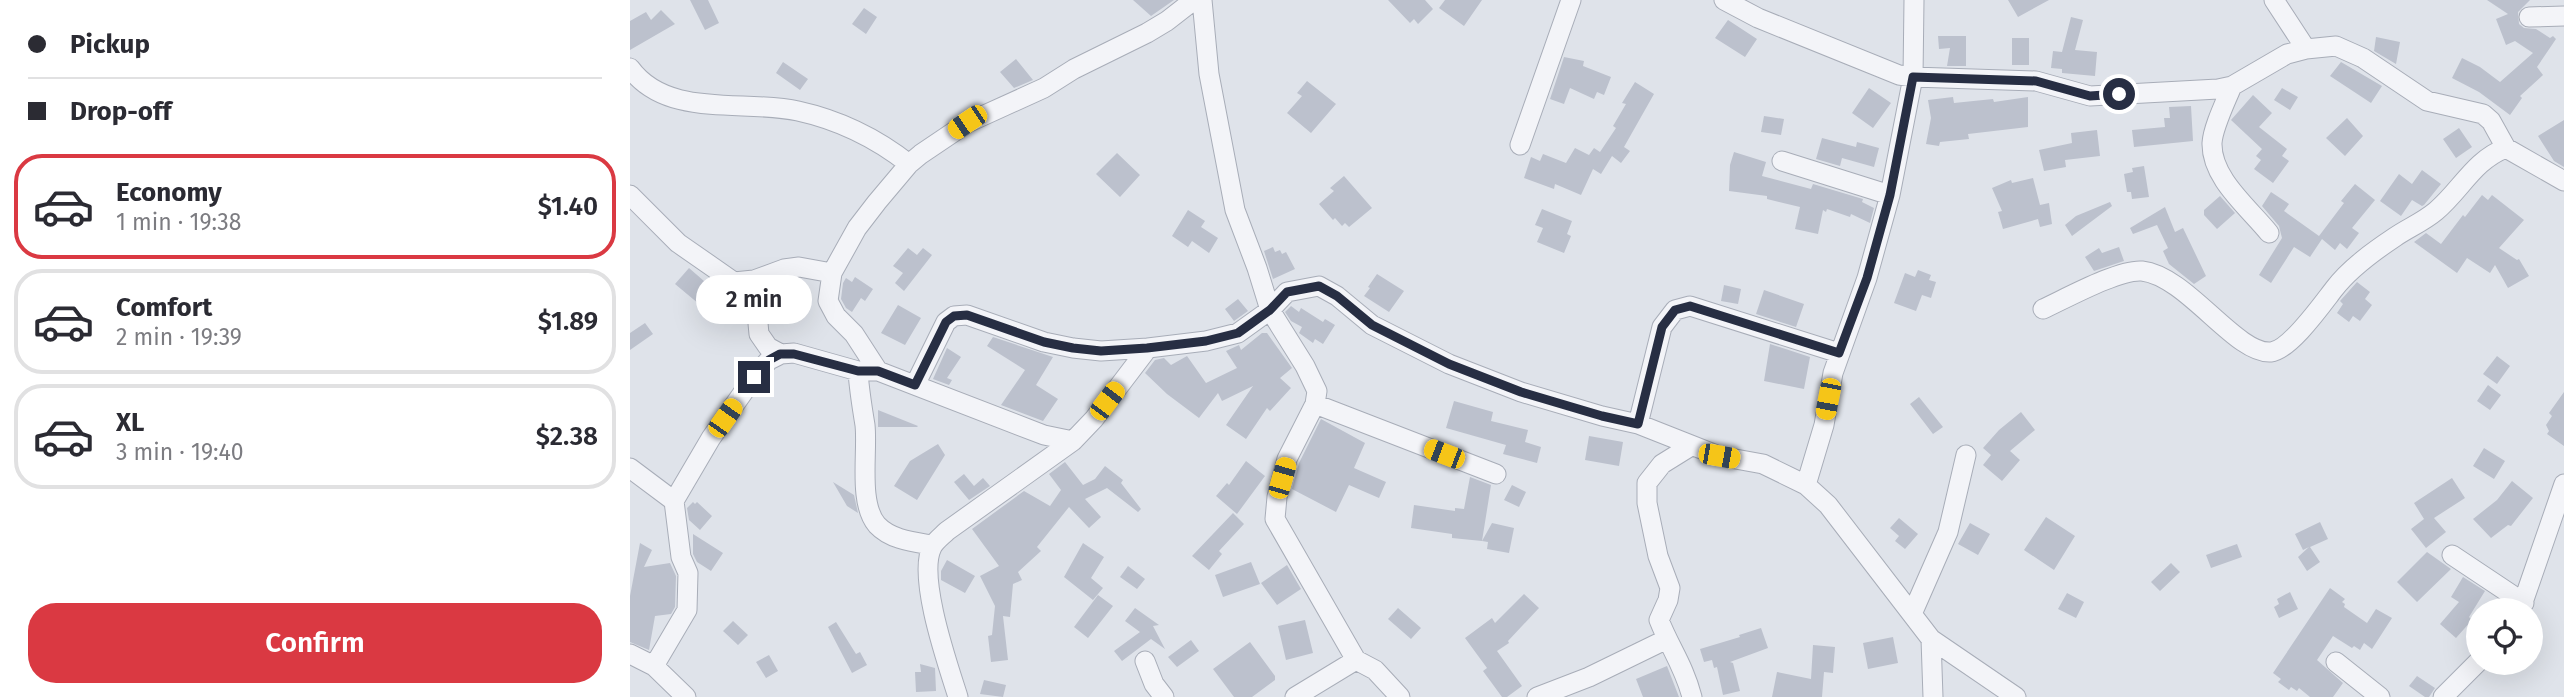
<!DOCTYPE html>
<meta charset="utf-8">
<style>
:root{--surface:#fff;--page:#f2f2f3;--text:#2b2b33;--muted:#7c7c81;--line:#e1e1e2;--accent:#da3942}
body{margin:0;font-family:"Fira Sans",sans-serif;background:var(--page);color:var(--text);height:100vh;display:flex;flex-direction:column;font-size:26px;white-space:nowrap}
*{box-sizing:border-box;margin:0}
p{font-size:23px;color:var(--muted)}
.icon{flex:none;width:38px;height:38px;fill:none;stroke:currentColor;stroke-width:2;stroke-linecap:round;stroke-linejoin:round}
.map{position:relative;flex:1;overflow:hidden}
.panel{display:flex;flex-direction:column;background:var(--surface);width:630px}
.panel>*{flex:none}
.top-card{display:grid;align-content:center;height:154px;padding:0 28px;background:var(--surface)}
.fabs{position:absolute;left:1836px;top:598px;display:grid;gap:14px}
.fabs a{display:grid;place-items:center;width:77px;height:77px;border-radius:50%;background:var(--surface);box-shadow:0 7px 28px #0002;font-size:35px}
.end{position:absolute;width:32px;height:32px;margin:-16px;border:9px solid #272e43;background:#fff;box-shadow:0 0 0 4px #fff}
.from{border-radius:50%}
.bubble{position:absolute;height:49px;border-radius:24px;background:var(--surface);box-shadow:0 7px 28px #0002;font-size:23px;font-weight:600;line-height:49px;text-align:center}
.car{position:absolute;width:21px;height:42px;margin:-21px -10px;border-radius:9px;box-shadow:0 0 5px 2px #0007;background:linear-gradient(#f5c518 24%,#345 0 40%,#f5c518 0 76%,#345 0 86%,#f5c518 0)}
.top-card b{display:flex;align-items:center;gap:24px;height:66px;font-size:26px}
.top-card b+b{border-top:2px solid var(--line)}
.top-card i{width:18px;height:18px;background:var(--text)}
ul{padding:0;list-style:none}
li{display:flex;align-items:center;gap:21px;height:105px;margin:0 14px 10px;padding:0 14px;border:4px solid var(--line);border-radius:28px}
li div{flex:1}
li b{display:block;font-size:26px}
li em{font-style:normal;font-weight:600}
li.active{border-color:var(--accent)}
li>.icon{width:63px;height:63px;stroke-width:1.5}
.button{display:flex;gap:14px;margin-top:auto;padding:14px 28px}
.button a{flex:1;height:80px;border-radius:28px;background:var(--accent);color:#fff;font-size:28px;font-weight:600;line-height:80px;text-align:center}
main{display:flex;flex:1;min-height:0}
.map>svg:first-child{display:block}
.building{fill:#bcc1cd}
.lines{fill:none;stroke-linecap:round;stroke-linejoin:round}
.minor-casing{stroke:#a8adb8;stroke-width:21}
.minor{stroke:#f3f4f8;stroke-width:19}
.route{stroke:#272e43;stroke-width:9}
</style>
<main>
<section class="panel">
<div class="top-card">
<b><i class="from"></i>Pickup</b>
<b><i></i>Drop-off</b>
</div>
<ul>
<li class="active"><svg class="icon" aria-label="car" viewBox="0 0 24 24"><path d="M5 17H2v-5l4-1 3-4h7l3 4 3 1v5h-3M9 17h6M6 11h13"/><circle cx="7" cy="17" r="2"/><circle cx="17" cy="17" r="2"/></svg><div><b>Economy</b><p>1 min · 19:38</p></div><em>$1.40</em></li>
<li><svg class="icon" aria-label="car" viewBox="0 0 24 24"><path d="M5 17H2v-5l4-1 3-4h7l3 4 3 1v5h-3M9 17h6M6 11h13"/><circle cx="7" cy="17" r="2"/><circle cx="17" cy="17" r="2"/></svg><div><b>Comfort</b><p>2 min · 19:39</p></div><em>$1.89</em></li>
<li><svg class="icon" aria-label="car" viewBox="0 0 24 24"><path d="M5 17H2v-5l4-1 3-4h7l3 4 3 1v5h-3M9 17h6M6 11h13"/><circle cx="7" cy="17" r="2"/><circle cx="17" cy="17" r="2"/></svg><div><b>XL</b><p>3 min · 19:40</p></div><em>$2.38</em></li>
</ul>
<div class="button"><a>Confirm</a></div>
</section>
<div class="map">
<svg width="1934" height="697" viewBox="0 0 1934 697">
<rect width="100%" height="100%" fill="#dfe3ea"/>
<!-- building -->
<path class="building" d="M60,0H78L89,23L75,30Z
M503,0H544L521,16Z
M758,0H795L803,9L788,24L784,19L780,23Z
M815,0H852L834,26L809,8Z
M1378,0H1419L1388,17Z
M1857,0H1900L1888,12L1889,24L1894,28L1906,29L1920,38L1923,36L1926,39L1907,67L1913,75L1890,96L1892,98L1880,115L1849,92L1822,78L1832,58L1850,67L1870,82L1903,53L1885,41L1876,45L1866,19L1878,14Z
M234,8L247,17L236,34L222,24Z
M31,10L45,24L0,50V21L16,12L21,20Z
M1441,17L1453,20L1445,50L1467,52L1465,76L1432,73V69L1421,68L1423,51L1432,52Z
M1098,20L1127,39L1115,57L1085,38Z
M1308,36H1336V66H1317L1320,48L1309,49Z
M1746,37L1770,42L1766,64L1744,51Z
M1382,38H1399V65H1382Z
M934,57L954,61L953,66L981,77L974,95L967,92L964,99L940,88L934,104L920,99Z
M386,59L403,80L384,88L370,72Z
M153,62L178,79L170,90L146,73Z
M1711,62L1752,86L1741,103L1700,76Z
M677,81L706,104L681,133L657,113L672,96L667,93Z
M1005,82L1024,94L994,147L1000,151L991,163L982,156L971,174L963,169L951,195L925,184L924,189L894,178L901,157L910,161L913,154L936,163L945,148L959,155L964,148L970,152L986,128L983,126L996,104L992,103Z
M1239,88L1261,103L1243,128L1222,113Z
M1652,88L1668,97L1660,110L1644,100Z
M1623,95L1642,113L1629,127L1657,149L1652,156L1659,161L1643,183L1624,169L1631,160L1626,156L1632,149L1601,120Z
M1323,97L1324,103L1363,99L1364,102L1398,97V127L1338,134L1339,139L1310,142L1309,146L1296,144L1301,118L1298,100Z
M1561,106L1563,141L1504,147L1502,130L1535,127L1534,118H1540L1539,107Z
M1134,116L1154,119L1151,135L1131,132Z
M1717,118L1733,136L1715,156L1696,138Z
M1934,120V167L1924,161L1908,136Z
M1829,128L1842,147L1826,158L1813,139Z
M1467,130L1470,156L1435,160L1436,167L1414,171L1409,150L1442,143L1441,133Z
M1192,138L1226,147L1227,142L1249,148L1244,167L1212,158L1210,166L1186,159Z
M1104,152L1136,162L1132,176L1181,189L1183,184L1233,199L1232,202L1244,208L1240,223L1221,214L1220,217L1197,209L1196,212L1193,210L1188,234L1165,229L1170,207L1137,199V196L1099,191L1100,165Z
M487,153L510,175L490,197L466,174Z
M1514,166L1519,197L1502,199L1501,192H1497L1494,174L1503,172L1502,168Z
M1792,170L1811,184L1794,205L1792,206L1782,200L1771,216L1750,201L1769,174L1782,184Z
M714,176L742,208L719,227L715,223L712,226L705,218L703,220L689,204L704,191L700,188Z
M1403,178L1410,205L1419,203L1422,224L1410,227L1408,219L1373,229L1368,212L1372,211L1362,188L1381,180L1382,183Z
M1725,184L1745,200L1722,228L1729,233L1717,249L1710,243L1705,250L1692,239L1680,257L1664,247L1641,283L1629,275L1652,238L1649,226L1632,206L1641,192L1659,204L1654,211L1689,236L1714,203L1711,201Z
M1852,195L1858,200L1862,195L1894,220L1869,248L1887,260L1889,259L1899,276L1878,288L1865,265L1860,273L1837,258L1827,273L1784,242L1796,233L1811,244L1833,215L1835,217Z
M1590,196L1605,213L1587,229L1574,215V210Z
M1480,202L1482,206L1442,236L1435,225L1446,216Z
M1535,207L1545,232L1553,228L1576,276L1564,284L1539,264L1533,251L1538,248L1527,225L1503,234L1500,228Z
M912,209L942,221L937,234L941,236L934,253L907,242L913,228L905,225Z
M558,210L575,221L571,227L588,238L579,253L562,241L558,247L542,236Z
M643,247L645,252L650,250L652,254L656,252L665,269L643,279L634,251Z
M1489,247L1494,261L1464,271L1455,257L1469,248L1472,253Z
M278,248L287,255L293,248L302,255L274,291L265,283L273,273L263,266Z
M59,268L82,288L69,304L45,284Z
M1288,270L1301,275L1299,280L1306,282L1301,298L1292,295L1286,311L1264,303L1275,273L1285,277Z
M747,274L774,291L759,312L734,296L740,288L738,287Z
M225,277L243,289L235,301L231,298L222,312L216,308L211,299L213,283L216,278L222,282Z
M1727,282L1740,292L1735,299L1742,305L1730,321L1723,316L1719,322L1707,313L1713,304L1710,301Z
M1094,285L1111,289L1108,304L1091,301Z
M1134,290L1174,304L1166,327L1126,314Z
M608,299L618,311L604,321L595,309Z
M268,305L291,318L275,345L251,333Z
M661,306L669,312L671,308L693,322L695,319L705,325L693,344L685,339L683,343L669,333L672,327L661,321L655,312Z
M15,323L23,334L0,350V333Z
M632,333H637L662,368L650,378L661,388L640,411L637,408L616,439L596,425L623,386L592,401L588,393L569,418L537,394L515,373L525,360L534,358L541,365L557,356L576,383L607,368L596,351L609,345L611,350Z
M363,337L423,357L406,385L428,399L413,421L371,405L395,370L357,346Z
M1140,344L1180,357L1174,389L1134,381Z
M317,348L331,357L317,378L322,380L319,385L303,379Z
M1867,356L1880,366L1867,384L1853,374Z
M1858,385L1871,395L1860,410L1847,401Z
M1934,392V446L1917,434L1919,431L1916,425L1922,416L1919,413Z
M1289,397L1313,427L1303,434L1280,404Z
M824,401L863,412L861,421L898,430L895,442L911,447L907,463L873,454L876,445L816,428Z
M248,410L288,426L287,427H248Z
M1391,412L1405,430L1380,451L1390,460L1372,481L1353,465L1361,455L1353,448L1369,430Z
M691,419L735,443L724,468L756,482L749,498L719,485L706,512L662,489L669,463Z
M959,436L993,442L989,466L955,460Z
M308,444L315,455L287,500L264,486L280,461Z
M1854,448L1875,461L1864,479L1843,466Z
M616,461L635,476L607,514L586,496L597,483L599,485Z
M435,462L453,485L465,479L475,466L493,480L491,483L511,509L508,512L477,488L455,499L471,517L459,528L439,507L407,547L411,551L388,572L392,580L383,584L380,617L373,616L378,660L361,662L358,636L362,635L365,606L350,576L369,566L342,529L394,491L420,506L431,490L419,474Z
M334,474L344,486L353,478L360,486L339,500L324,482Z
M840,477L861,485L852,541L822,538V534L781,528L784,505L825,511V508L834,509Z
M1822,478L1835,498L1804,518L1816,532L1796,548L1781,529L1794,519L1784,503Z
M1882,481L1903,498L1881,526L1878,525L1861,538L1843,519L1867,500Z
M203,482L224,495L228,513L217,506Z
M882,485L896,492L889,507L874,500Z
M63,502L65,504L67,502L82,516L70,530L59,520L57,508Z
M603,513L614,524L589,551L592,554L579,570L562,556Z
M1416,517L1445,536L1424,570L1394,550Z
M1269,518L1288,534L1275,549L1265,541L1269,536L1260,528Z
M1690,522L1698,539L1680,547L1690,562L1677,571L1668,557L1679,547L1673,550L1665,534Z
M862,523L884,528L879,553L857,549L858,542L852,541Z
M1340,523L1360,534L1348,555L1328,544Z
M63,534L93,553L81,571L67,562L63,554Z
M10,543L22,550L14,567L40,563L46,576L45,607L41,614L25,616L19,650L0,642V596Z
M453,543L474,557L461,578L473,588L463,600L434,577Z
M1607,544L1612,557L1581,568L1576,555Z
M1797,552L1821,569L1787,602L1767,582Z
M317,560L345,576L335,593L311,580V571Z
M621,562L630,584L593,597L585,575Z
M1541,563L1550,572L1530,591L1521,582Z
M657,565L671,589L647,605L631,583Z
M498,566L515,579L507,589L490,577Z
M1833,577L1855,591L1839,617L1842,620L1826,638L1810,624L1829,602L1821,597Z
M1700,588L1715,599L1712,602L1715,604L1714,607L1737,623L1746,609L1762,618L1742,649L1734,643L1730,650L1724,646L1722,648L1703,636L1687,660L1713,683L1703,697H1680L1669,688L1667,691L1661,687L1659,690L1648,682L1651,679L1643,673Z
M1660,592L1668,609L1649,618L1644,607L1649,604L1647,599Z
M1437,593L1454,602L1446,618L1428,609Z
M894,594L909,608L878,641L879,643L867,651L892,686L877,697H872L853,671L857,668L835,638L862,618L865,623Z
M468,595L483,606L458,638L444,627Z
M505,608L529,625L523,626L535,649L521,639L492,661L484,651L510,632L495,621Z
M768,608L791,628L781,639L758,619Z
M675,620L683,653L656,660L648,626Z
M103,621L118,635L108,645L93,631Z
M206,622L226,654L230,652L237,665L222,673L198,627Z
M1131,628L1138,648L1100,662L1103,663L1110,691L1093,695L1087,667L1084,668L1082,660L1074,662L1070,649L1110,637L1109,635Z
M1263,637L1268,663L1238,669L1233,643Z
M561,640L569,651L547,667L538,657Z
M620,642L645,676V680L622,697H604L583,669Z
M1183,645L1205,647L1203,673L1194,672L1192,697H1142L1147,672L1181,679Z
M139,655L148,671L136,678L126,662Z
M290,664L305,668L306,691L286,692L285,672H291Z
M1037,666L1049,697H1013L1006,679Z
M1787,676L1805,688L1799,697H1795L1779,686Z
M354,680L376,685L373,697L350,694Z"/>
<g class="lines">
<!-- minor casing -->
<g class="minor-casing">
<path id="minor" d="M572,0L579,74L605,210L627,268L640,310L675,366L687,391L685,404L657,459L647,497L645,519L726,660L745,670L770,697
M1094,0L1128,18L1269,75L1283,77L1406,81L1460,96L1588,89L1602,86L1657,54L1676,49L1706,46L1733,58L1797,101L1853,114L1861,121L1876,148L1934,181
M1644,0L1676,49
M1899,17L1934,16
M0,68C37,119 114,99 168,111C209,120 246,138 279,164
M1602,86C1596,101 1583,127 1582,143C1581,178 1618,207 1639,233
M890,145L941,0
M1152,161L1260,195
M0,195L48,243L104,282L124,280L154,269L169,267L202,273
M124,280L129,334L138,347L151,354
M1413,309C1435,299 1489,269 1512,271C1557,276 1606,355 1641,352C1660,350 1693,303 1704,289C1720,268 1744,251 1765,237C1778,228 1793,222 1806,211C1831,190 1844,160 1876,148
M228,371C229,389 232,407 235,425C238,452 228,503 247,525C261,540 284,542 302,545
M285,385L316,322L324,316L337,315L414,342L443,348L471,351L518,348L576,341L608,333L640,310L657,292L689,286L707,296L742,325L819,364L891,392L972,416L1008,424L1089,456L1133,464L1176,485L1198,505L1301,639L1386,697
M685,404L866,474
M1008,424L1032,327L1045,310L1060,306L1209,353
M443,441L414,435L248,371L224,334L206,316L198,301L202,273L227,228L247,202L279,164L291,154L337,123L414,88L444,69L517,33L537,21L564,0
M1061,446L1032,464L1017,483V503L1028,556L1040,588L1038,600L1029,620C1040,648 1054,666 1062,697
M0,468L44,501
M1176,485L1194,425L1203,373L1237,278L1260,195L1283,77L1284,0
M1822,555L1894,603
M1890,611L1934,484
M1282,614L1318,532L1336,455
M1301,639L1303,697
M0,654L24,666L56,697
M515,661L524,684L534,697
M1706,662L1750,697
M24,666L57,610L58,573L51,557L44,501L81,438L124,377L139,360L151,354L164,353L228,371H248
M328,697C318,665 287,577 302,547C305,541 312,536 317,531L443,441L464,419L518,348
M665,697L726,660
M907,697L959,677L1037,639
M1813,697L1848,662"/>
</g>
<!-- minor -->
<use href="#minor" class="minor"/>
</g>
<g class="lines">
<!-- route -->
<path class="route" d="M124,377L139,360L150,354H164L228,371H248L285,385L316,322L324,316L337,315L414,342L443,348L471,351L517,348L576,341L608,333L640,310L657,292L689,286L707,296L742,325L819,364L891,392L972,416L1008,424L1032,327L1045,310L1060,306L1209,353L1237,278L1260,195L1283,77L1406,81L1460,96L1489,94"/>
</g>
</svg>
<div class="fabs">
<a><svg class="icon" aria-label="locate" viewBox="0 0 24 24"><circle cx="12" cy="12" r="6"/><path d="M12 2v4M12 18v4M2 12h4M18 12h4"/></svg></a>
</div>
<i class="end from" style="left:1489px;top:94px"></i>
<i class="end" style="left:124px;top:377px"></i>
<div class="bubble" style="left:66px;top:275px;width:116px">2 min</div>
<i class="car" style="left:337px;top:122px;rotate:236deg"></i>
<i class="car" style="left:1198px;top:399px;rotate:191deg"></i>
<i class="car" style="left:477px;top:401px;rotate:37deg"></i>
<i class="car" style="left:95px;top:418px;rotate:35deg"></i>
<i class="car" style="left:814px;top:454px;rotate:291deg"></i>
<i class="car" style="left:1089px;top:456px;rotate:100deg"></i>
<i class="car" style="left:652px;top:478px;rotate:16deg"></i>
</div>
</main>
